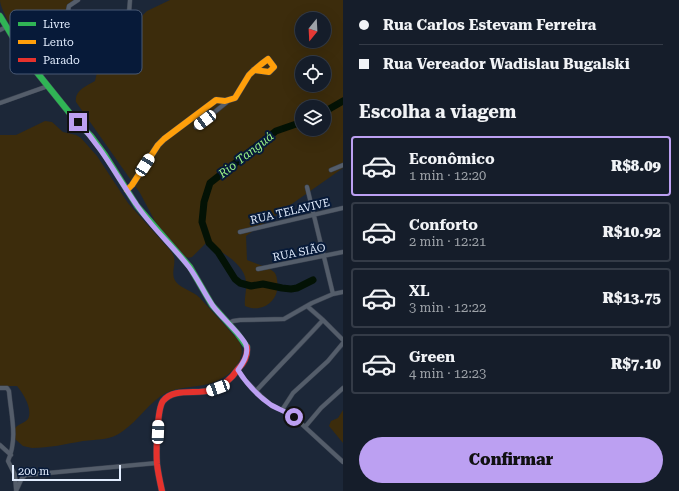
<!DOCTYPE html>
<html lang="pt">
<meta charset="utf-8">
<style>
:root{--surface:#151d2a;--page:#1e2632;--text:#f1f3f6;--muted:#9da2a8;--line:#343b47;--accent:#bca0f2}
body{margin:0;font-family:"Roboto Serif",serif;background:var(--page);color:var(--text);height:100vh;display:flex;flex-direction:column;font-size:15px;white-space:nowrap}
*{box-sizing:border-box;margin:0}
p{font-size:13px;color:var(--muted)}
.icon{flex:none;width:22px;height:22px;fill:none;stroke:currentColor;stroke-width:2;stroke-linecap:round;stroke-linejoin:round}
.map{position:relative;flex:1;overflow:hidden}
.details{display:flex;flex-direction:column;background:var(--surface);width:336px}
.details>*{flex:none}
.hud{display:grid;align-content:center;height:88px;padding:0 16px;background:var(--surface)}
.needle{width:26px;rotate:198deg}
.fabs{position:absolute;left:295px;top:12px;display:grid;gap:8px}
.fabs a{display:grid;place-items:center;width:36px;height:36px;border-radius:50%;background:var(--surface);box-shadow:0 4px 16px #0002,0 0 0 1px var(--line);font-size:20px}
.scale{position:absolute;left:12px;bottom:10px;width:109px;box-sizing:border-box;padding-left:4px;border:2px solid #e2edfe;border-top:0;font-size:11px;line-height:14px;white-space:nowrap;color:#e2edfe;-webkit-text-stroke:3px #071a39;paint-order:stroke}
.end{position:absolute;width:18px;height:18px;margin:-9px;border:5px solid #bca0f2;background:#111;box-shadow:0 0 0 2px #111}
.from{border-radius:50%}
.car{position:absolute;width:12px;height:24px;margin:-12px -6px;border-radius:5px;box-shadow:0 0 3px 1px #0007;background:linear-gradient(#fff 24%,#345 0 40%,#fff 0 76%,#345 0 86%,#fff 0)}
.hud b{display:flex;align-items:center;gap:14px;height:38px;font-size:15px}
.hud b+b{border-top:1px solid var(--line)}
.hud i{width:10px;height:10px;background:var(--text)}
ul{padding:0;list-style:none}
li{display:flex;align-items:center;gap:12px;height:60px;margin:0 8px 6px;padding:0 8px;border:2px solid var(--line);border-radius:4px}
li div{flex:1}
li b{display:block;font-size:15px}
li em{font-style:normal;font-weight:800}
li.current{border-color:var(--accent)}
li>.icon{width:36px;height:36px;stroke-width:1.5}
h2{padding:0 16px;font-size:18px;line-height:48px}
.button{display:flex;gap:8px;margin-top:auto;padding:8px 16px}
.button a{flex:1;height:46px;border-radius:24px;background:var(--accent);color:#111;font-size:16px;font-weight:800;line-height:46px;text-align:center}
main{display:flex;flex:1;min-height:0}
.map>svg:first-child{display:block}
.green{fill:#3c2c0c;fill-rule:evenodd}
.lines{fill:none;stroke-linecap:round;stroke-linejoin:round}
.river{stroke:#031205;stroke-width:7}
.street-casing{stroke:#39414f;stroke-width:5}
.fast-casing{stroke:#39414f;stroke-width:7}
.slow-casing{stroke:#39414f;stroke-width:7}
.jam-casing{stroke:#39414f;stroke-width:7}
.street{stroke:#545d6a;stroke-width:4}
.fast{stroke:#30b455;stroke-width:6}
.slow{stroke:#ff9f0a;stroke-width:6}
.jam{stroke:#e5322d;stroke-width:6}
.route{stroke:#bca0f2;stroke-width:5}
.labels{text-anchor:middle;stroke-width:4;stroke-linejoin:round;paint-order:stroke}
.street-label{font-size:11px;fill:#e2edfe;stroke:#071a39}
.water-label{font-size:12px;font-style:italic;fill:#9cf586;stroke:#071a39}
.key{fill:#071a39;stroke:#495974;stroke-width:1}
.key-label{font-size:11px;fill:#e2edfe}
</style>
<main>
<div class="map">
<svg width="343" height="491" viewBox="0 0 343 491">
<rect width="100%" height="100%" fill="#1c2738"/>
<!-- green -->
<path class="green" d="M0,0H74C54,18 80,38 64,49C58,54 52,51 45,51C41,52 37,54 33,55L28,52C21,43 0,11 0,0Z
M170,0H343V168L246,236L247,260C254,263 269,267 274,272C276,274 277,278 277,280C281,300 263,314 245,306C244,298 247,290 246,281C244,263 220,251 206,243L192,257C187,259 184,256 180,253L157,225L140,193L76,102C74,91 86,86 95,81L98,68L88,55L89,50L120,32L135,28L143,15L147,11ZM302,19H324V41H302ZM302,63H324V85H302ZM302,107H324V129H302Z
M45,121L52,122L63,132L76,135L81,138L97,156L128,203L169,249C171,251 173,254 174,257C176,266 170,273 176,282C182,289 193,291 200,298L239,341C241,346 243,351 241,356C238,370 221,381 208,384C194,388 180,386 166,393C149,402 139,420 123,431C110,441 98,439 83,441C66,444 49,448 32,448L23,446L15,439V428C18,424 25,423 28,419C33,409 23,393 17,386H9L0,388V135H16Z
M343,410V443L329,426L331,421L338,418Z"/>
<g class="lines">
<!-- river -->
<path class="river" d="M324,112L343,101
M302,122L276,131L210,183L204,202L202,222L209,243L218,252L235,279L240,283L251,286L263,284L282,288L291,289L297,288L313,280"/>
<!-- street casing -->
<g class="street-casing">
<path id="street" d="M78,26L105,37
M0,30L6,27
M28,60L59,54L74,47L76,40L68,11L69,6L78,0
M39,74C73,58 104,44 129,13L130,0
M0,103L48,86
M196,127L227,102
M331,170L343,165
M307,187L333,294
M240,232L343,208
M258,269L343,252
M307,306L323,320L343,340
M228,324L233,321L240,320L284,319L312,303L333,294L343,292
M238,370L242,377L261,396L270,404L294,417L343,462
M0,388H7L9,391C11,415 18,438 8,461L15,475L16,489
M256,391C278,367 301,344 323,320
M282,410L293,393L328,361L343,343
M305,427L321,408L343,388
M0,445L11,455
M16,491L22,478L26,475L157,463"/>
</g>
<!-- fast casing -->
<g class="fast-casing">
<path id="fast" d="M0,16L17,44L35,70L76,121L91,136L105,155L137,206L190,267L212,305L237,333L247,347"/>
</g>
<!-- slow casing -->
<g class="slow-casing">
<path id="slow" d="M127,190L132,185L158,145L164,139L216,100L225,101L235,98L249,75C255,69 261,64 268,59L274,67L269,72L254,70"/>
</g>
<!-- jam casing -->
<g class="jam-casing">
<path id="jam" d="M162,491C160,482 158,473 157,464C156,452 157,409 163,401C174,387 197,395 212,390C223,386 232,378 238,369C244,363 248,356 247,347"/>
</g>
<!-- street -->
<use href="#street" class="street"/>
<!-- fast -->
<use href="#fast" class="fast"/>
<!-- slow -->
<use href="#slow" class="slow"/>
<!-- jam -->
<use href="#jam" class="jam"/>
</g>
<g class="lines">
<!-- route -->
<path class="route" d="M78,122C102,148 116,175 136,204C151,227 172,245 189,267C198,279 204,293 213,306C220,316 243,336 246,345C249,354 243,363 238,370C246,383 258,396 271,405C278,409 287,412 294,417"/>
</g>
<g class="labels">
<!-- street labels -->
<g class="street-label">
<text transform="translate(290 211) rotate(-13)" y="4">RUA TELAVIVE</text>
<text transform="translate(299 252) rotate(-11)" y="4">RUA SIÃO</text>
</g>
<!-- water labels -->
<g class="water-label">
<text transform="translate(246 155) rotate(-38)" y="4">Rio Tanguá</text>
</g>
</g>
<!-- legend -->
<rect x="10" y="10" width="132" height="64" rx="6" class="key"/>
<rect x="18" y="22" width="18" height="4" fill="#30b455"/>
<rect x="18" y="40" width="18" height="4" fill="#ff9f0a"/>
<rect x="18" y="58" width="18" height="4" fill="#e5322d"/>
<g class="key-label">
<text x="43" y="28">Livre</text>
<text x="43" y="46">Lento</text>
<text x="43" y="64">Parado</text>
</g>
</svg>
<div class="fabs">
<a><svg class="needle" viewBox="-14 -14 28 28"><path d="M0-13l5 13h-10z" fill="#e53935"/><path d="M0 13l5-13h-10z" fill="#9da2a8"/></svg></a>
<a><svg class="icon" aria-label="locate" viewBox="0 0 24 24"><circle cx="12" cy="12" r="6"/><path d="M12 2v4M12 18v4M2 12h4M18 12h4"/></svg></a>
<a><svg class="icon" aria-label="layers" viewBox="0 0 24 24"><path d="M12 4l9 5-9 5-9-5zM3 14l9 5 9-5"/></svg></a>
</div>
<div class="scale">200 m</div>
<i class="end from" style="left:294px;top:417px"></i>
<i class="end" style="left:78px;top:122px"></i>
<i class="car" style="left:205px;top:120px;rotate:233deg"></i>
<i class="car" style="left:145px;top:165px;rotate:33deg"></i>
<i class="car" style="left:218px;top:388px;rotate:250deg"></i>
<i class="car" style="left:158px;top:432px;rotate:2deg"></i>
</div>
<section class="details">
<div class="hud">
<b><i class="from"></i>Rua Carlos Estevam Ferreira</b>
<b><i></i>Rua Vereador Wadislau Bugalski</b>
</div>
<h2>Escolha a viagem</h2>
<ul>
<li class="current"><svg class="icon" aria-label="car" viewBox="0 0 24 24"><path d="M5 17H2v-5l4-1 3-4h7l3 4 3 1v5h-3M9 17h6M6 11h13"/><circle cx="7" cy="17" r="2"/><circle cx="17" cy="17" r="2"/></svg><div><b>Econômico</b><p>1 min · 12:20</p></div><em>R$8.09</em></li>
<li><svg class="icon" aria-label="car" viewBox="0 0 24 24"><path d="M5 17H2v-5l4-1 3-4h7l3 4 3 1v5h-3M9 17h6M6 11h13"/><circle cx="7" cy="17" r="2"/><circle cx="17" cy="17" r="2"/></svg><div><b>Conforto</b><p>2 min · 12:21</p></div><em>R$10.92</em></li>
<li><svg class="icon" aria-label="car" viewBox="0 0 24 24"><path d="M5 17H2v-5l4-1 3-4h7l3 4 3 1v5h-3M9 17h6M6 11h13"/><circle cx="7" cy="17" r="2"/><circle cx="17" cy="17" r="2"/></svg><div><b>XL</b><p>3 min · 12:22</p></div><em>R$13.75</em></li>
<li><svg class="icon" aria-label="car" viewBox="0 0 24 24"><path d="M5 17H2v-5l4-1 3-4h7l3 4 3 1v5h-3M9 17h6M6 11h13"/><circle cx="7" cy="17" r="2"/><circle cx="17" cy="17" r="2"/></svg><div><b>Green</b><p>4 min · 12:23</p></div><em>R$7.10</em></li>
</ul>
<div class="button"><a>Confirmar</a></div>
</section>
</main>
